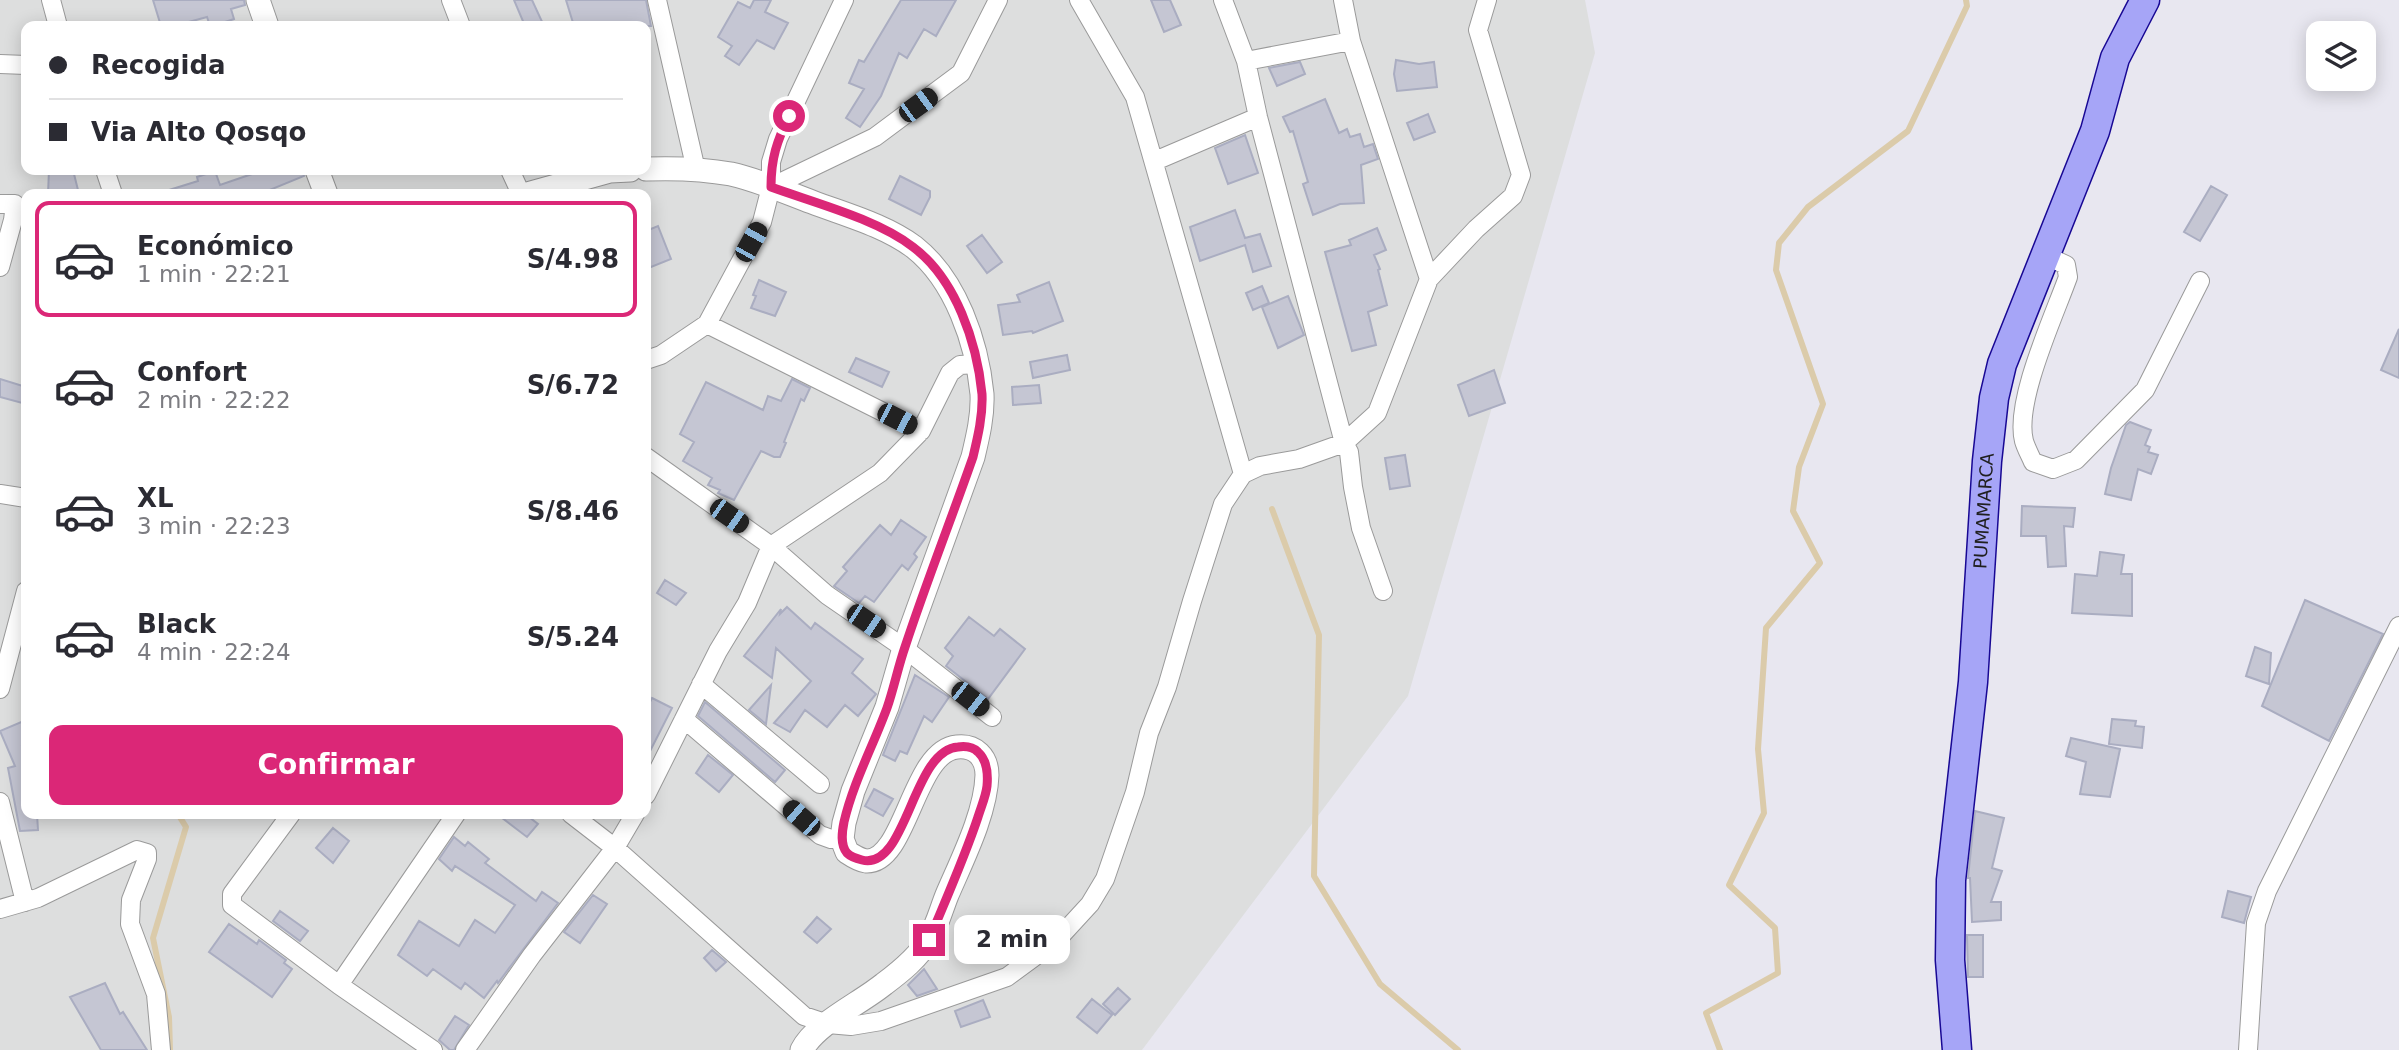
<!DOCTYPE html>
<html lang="es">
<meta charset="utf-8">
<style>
:root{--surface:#fff;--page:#f7f7f7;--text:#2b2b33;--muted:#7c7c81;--line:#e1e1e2;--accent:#db2777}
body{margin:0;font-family:"DejaVu Sans",sans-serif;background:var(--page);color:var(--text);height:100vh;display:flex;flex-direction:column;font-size:26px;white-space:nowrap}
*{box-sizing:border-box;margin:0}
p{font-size:23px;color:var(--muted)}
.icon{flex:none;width:38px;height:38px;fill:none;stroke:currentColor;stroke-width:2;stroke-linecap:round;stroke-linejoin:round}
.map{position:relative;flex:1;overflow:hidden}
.drawer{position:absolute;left:21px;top:189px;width:630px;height:630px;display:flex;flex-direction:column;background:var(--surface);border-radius:14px;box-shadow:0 4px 18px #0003}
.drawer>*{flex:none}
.top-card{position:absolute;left:21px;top:21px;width:630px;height:154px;border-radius:14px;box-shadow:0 4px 18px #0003;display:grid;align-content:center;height:154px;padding:0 28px;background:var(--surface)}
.tools{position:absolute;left:2306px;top:21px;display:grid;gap:14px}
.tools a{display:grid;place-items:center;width:70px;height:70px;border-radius:14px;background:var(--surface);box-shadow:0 4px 18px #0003;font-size:35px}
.end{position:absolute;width:32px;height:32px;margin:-16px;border:9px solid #db2777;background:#fff;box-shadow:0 0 0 4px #fff}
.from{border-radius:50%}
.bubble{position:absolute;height:49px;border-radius:14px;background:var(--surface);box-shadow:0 4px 18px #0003;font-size:23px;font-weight:800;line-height:49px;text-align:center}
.car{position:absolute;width:21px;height:42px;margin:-21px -10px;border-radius:9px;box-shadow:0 0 5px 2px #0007;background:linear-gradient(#222 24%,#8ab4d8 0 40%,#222 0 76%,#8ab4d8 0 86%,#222 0)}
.top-card b{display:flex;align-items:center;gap:24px;height:66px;font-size:26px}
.top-card b+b{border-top:2px solid var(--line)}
.top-card i{width:18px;height:18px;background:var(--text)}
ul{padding:12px 0 0;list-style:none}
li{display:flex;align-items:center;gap:21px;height:116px;margin:0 14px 10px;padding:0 14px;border:4px solid transparent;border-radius:14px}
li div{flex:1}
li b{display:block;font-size:26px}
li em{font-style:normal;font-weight:800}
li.current{border-color:var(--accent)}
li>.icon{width:63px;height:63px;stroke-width:1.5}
.action{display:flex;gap:14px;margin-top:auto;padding:14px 28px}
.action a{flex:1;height:80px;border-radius:14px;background:var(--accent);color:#fff;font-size:28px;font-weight:800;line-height:80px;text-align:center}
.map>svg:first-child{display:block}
.residential{fill:#dddede;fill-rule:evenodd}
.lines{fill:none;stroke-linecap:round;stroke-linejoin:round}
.stream{stroke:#dbcbaa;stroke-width:6}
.building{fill:#c5c6d3;stroke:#aaadc1;stroke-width:2}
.minor-casing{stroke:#9a9a9a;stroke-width:20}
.tertiary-casing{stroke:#9a9a9a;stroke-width:25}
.primary-casing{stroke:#180894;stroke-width:31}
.minor{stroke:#fff;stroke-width:18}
.tertiary{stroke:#fff;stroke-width:23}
.primary{stroke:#a6a5f7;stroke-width:28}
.route{stroke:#db2777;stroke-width:9}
.labels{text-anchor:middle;stroke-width:5;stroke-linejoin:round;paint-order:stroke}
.street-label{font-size:18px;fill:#202020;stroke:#fff}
</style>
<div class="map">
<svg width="2399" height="1050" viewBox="0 0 2399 1050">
<rect width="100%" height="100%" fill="#e8e7f0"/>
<!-- residential -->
<path class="residential" d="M0,0H1585L1595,53L1408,696L1142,1050H0ZM26,26H646V170H26ZM26,194H646V814H26Z"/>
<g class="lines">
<!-- stream -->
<path class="stream" d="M1272,509L1319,635L1314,876L1380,984L1458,1050
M170,1050L169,1017L153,938L186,827L178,814
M1720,1050L1706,1013L1778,973L1775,928L1729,885L1764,813L1758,749L1766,628L1820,563L1793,511L1799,467L1823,404L1776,270L1779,243L1808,207L1908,131L1967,6L1966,0"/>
</g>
<!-- building -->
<path class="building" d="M153,0H244L245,5L231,9L234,19L213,26H210L207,17L174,26H161Z
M514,0H532L544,26H525Z
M566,0H646L651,26H574Z
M754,0H771L765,12L788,23L774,49L757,40L739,65L725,56L732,46L718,37L738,2L750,8Z
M901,0H956L936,36L924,29L907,58L899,53L881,96L860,127L846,118L864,89L849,83L859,60L864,62Z
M1151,0H1170L1181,25L1164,32Z
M1396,60L1419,64L1434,62L1437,87L1397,91L1394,74Z
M1300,62L1305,74L1277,86L1269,68Z
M1325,99L1339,133L1347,129L1350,137L1360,134L1364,147L1373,144L1378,159L1361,165L1364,203L1340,204L1313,215L1303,184L1308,182L1293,131L1290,132L1283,117Z
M1428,114L1435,132L1414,140L1407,123Z
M1245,135L1258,173L1228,184L1215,148Z
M49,170H73L79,194H48Z
M251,170H303L304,176L260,194H167L166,191L198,181L197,177L215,171L220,185L252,174Z
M900,176L930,191V197L921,215L889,199Z
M2211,186L2227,195L2200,241L2184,232Z
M1235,210L1245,238L1260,234L1271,266L1253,272L1245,245L1200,261L1190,227Z
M658,226L671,259L646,269V231Z
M1377,228L1386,250L1374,255L1380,269L1378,270L1387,305L1368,312L1376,345L1352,351L1325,252L1351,245L1349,240Z
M982,235L1002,262L987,273L967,246Z
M759,280L786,292L775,316L751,308L756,296L753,295Z
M1049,282L1063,321L1033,333L1032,331L1003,335L998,305L1020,302L1017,295Z
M1262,286L1269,303L1253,310L1246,293Z
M1288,296L1304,335L1278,348L1262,307Z
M2399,329V378L2381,370Z
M1067,355L1070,370L1033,378L1030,362Z
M856,358L889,372L882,387L849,372Z
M1494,370L1505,403L1469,416L1458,385Z
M0,379L26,387V404L0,397Z
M792,379L810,388L804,401L801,399L784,442L786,443L780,457H774L761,451L734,500L718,493L720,490L708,485L712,478L683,461L694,442L680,434L706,382L763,410L768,396L781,401Z
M1039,385L1041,403L1013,405L1012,387Z
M2130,422L2151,430L2145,445L2150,447L2148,452L2158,455L2151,474L2138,469L2131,500L2105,494L2111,468L2126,425Z
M1405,455L1410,486L1390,489L1385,458Z
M2022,506L2075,508L2073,527L2064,526L2066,566L2048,567L2046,536H2021Z
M901,520L926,537L914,554L917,557L908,570L902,565L874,602L865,596L859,603L834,586L847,571L843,567L880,525L891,535Z
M2100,552L2124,555L2121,574H2132V616L2072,613L2075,574L2097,576Z
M665,580L686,593L676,605L657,593Z
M2305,600L2383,634L2329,741L2262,706Z
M787,607L811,629L815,623L863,659L852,673L876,694L858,716L845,705L827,727L805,710L790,732L774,723L811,681L776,648L772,678L744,656L781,609L780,614Z
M969,617L994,636L1000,629L1025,649L988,699L946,666L953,656L945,648Z
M2255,647L2271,653L2269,684L2246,676Z
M915,675L949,697L932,722L924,716L907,754L900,751L895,761L883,755Z
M771,685L766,724L749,710Z
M652,698L672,708L646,759V710Z
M705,702L785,770L775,782L698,716Z
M2112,719L2136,721L2135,726L2144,727L2142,748L2109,744Z
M26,720V744L22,746L26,764V814H37L38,830L20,831L8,768L15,766L0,731Z
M2071,738L2120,749L2110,797L2080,794L2086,762L2066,756Z
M708,755L733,775L719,792L696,773Z
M874,789L893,799L883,816L865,806Z
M1975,811L2004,818L1992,868L2002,871L1991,902H2001V920L1972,922L1970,878H1968Z
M497,814H525L538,824L527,837Z
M333,828L349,841L333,863L316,848Z
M454,837L465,846L468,842L489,859L485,863L536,901L542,892L558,903L498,983L497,981L484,998L465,983L461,989L433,969L427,976L398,955L419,921L459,946L475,920L495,933L515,905L455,866L452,871L439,859Z
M2228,891L2251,897L2244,923L2222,917Z
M593,895L607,904L580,943L564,932Z
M280,911L308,931L300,941L273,921Z
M817,917L831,929L817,943L804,932Z
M229,924L257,944L259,940L286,960L284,963L292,969L272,997L209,952Z
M1967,935H1983V977H1968Z
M712,950L726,962L716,971L704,958Z
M924,969L937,989L917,996L908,985Z
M105,983L120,1014L123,1012L147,1050H101L70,997Z
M1118,988L1130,999L1115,1015L1103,1004Z
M1092,999L1112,1015L1097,1033L1077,1017Z
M983,1000L990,1017L961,1027L955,1011Z
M455,1016L469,1025L454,1050H450L439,1040Z"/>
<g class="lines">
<!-- minor casing -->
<g class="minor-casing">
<path id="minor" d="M51,0L58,26
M451,0L461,26
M657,0L696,170
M1079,0L1135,97L1243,474
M1223,0L1246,61L1258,117L1344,443L1349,452L1353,487L1361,528L1383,591
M1343,0L1351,41
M0,64L26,65
M1155,161L1258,117
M105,170L113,194
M510,170L521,194
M771,187L875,137L961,73L998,0
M0,204H15L13,220L0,267
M2047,256L2066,265L2068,277C2054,316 2014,402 2024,441C2026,448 2030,455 2033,462L2053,469L2076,460L2145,390L2200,281
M1429,279L1476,229L1513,196L1521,175L1478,30L1487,0
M707,324L921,431
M646,360L661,355L707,324L762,222L771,187V162L778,139L844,0
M646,457L771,546L827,595L904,648L992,717
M0,494L26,498
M701,684L820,784
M0,689L26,591
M684,719L820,835L831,839H842
M646,795L718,651L747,603L771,546L880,473L921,431L950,373L960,365L977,364
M0,802L25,902
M291,814L232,894V905L339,985L433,1050
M571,814L615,848L804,1016L828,1024L851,1026L881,1021L1007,977L1056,941L1090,904L1105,879L1135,792L1149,733L1167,687L1192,601L1223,504L1243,474L1260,466L1299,459L1344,443L1377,413L1429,279L1351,41L1246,61
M0,909L38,898L137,850L147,853V859L131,900L130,924L156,994L161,1050
M339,985L456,814
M465,1050L532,955L615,848L635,814
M2248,1050L2256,923L2267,891L2399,626"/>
</g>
<!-- tertiary casing -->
<g class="tertiary-casing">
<path id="tertiary" d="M258,0L267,26
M646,169C673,168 704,169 731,174C758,180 785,192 812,202C846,215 884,225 914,247C956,280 977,343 982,394C983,415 978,436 973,457L904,648L887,707L853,791L844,823L842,839L847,852C853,856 859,860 866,861C906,863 913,751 957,747C975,745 987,757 987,775C986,813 962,860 947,895C941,910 937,926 929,939C919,957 900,972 884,984C861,1003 815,1024 802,1050
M317,170L326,194
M527,194L610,171L630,170"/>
</g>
<!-- primary casing -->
<g class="primary-casing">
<g id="primary">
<path id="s1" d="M1957,1050L1950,960L1951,880L1973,682L1987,461L1994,398L2002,364L2095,131L2115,58L2145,0"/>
</g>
</g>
<!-- minor -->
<use href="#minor" class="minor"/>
<!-- tertiary -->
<use href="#tertiary" class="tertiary"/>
<!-- primary -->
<use href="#primary" class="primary"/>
</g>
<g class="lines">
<!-- route -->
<path class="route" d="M789,116C777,141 771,158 771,187C815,203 877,219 913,247C956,279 977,343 982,394C983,415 978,436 973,457C951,520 926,583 905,647C898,667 894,688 887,708C873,746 853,783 844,822C842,832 840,845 847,853C850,856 858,859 862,860C907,871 912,750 958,747C965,746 973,747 978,752C987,760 988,775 987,786C986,796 981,807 978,817C964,859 946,899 929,940"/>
</g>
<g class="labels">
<!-- street labels -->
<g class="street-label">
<text dy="6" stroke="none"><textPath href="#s1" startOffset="541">PUMAMARCA</textPath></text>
</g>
</g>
</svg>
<div class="tools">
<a><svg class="icon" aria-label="layers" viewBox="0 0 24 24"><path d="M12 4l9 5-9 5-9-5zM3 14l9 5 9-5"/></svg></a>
</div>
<i class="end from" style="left:789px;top:116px"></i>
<i class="end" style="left:929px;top:940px"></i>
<div class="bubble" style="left:954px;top:915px;width:116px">2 min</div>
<i class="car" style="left:918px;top:105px;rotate:54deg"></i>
<i class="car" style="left:751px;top:242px;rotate:29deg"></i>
<i class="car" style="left:897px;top:419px;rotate:117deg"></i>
<i class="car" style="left:729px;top:516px;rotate:125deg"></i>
<i class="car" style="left:866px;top:621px;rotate:124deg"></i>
<i class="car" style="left:970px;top:699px;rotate:128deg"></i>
<i class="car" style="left:801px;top:818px;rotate:311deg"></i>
<div class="top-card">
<b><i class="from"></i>Recogida</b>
<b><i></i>Via Alto Qosqo</b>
</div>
<section class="drawer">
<ul>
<li class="current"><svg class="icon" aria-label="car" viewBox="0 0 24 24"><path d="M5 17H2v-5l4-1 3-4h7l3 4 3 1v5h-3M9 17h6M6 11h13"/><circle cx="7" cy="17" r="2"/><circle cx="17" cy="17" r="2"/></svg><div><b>Económico</b><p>1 min · 22:21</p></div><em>S/4.98</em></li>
<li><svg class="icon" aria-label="car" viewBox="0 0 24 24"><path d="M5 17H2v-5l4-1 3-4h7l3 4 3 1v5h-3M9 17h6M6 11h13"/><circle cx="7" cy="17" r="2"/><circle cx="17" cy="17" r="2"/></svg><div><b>Confort</b><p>2 min · 22:22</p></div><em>S/6.72</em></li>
<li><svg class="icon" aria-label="car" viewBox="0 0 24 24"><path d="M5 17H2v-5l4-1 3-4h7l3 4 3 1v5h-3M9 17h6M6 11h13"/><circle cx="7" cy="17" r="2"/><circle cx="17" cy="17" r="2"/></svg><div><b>XL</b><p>3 min · 22:23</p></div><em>S/8.46</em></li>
<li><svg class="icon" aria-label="car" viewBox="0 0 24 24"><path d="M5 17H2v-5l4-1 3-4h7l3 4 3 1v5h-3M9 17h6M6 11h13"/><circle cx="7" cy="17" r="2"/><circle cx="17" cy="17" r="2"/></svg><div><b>Black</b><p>4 min · 22:24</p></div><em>S/5.24</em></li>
</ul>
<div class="action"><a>Confirmar</a></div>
</section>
</div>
